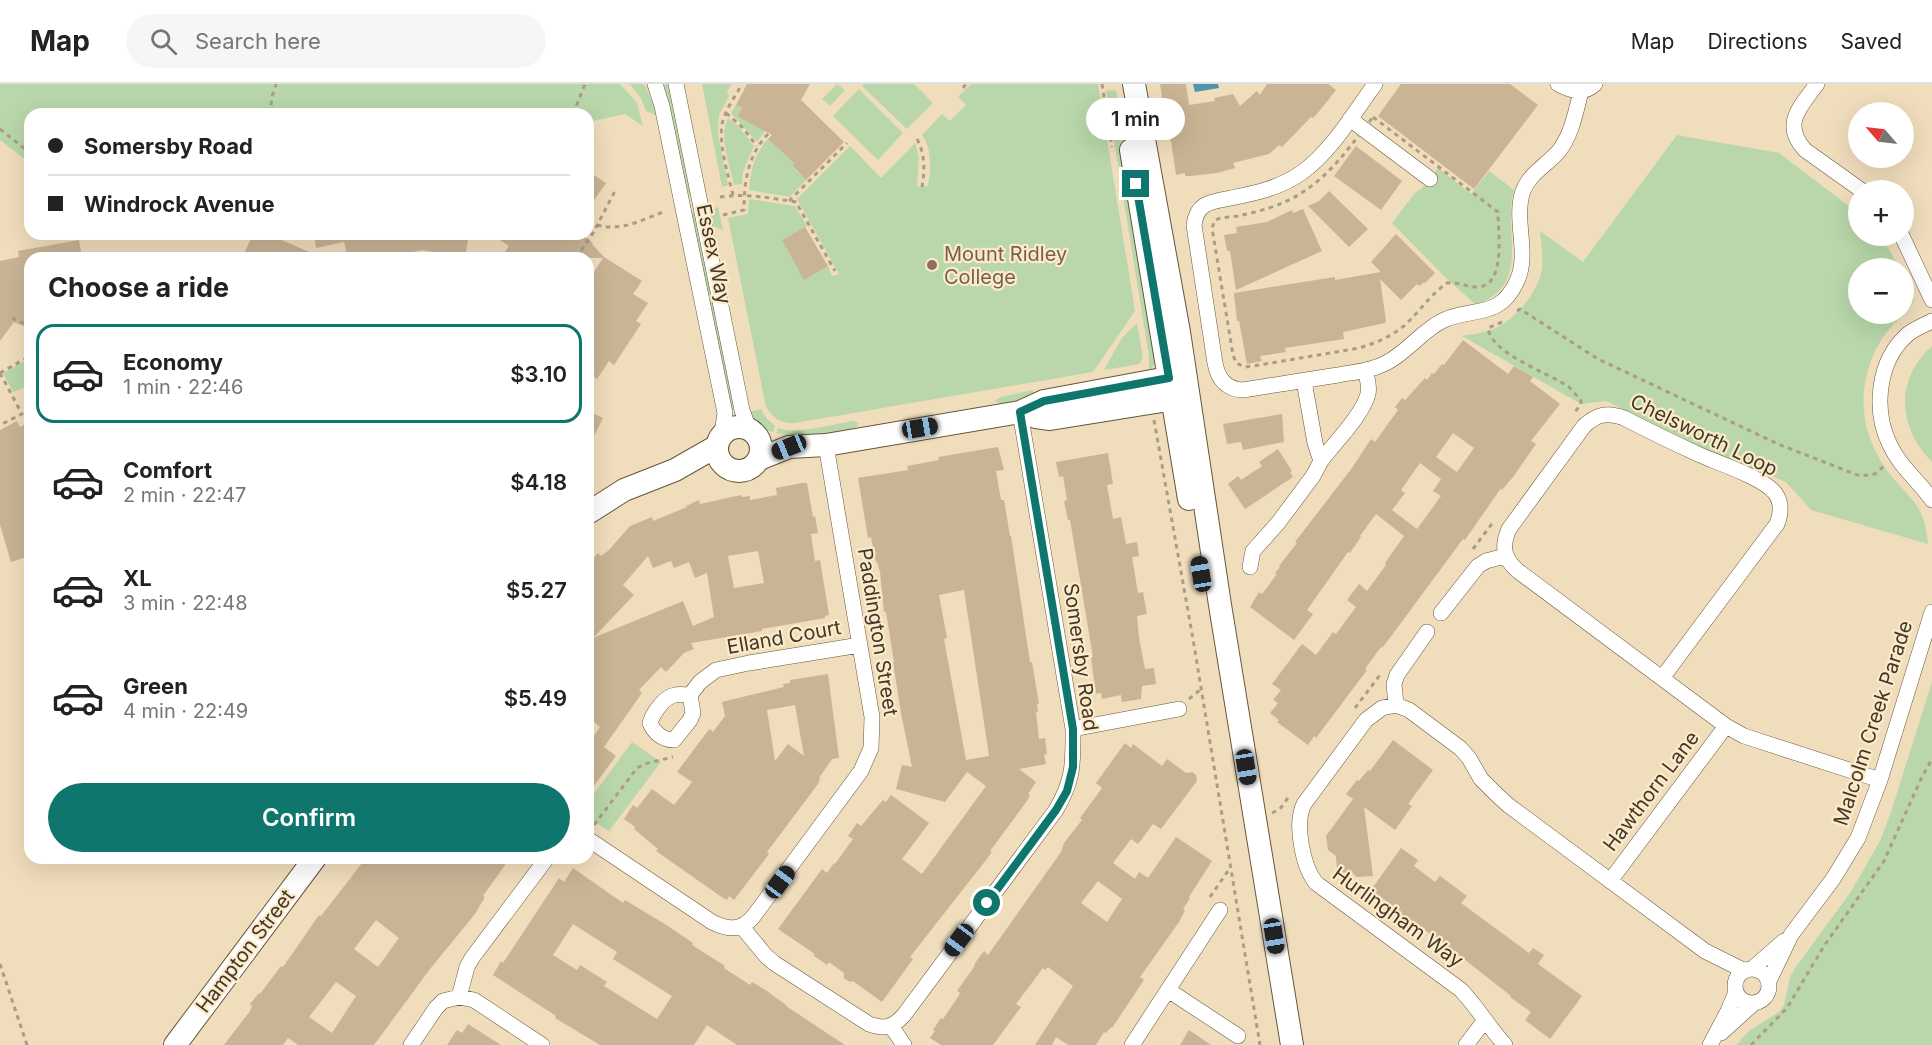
<!DOCTYPE html>
<meta charset="utf-8">
<style>
:root{--surface:#fff;--page:#f6f6f6;--text:#222;--muted:#767676;--line:#e0e0e0;--accent:#0f766e}
body{margin:0;font-family:Inter,sans-serif;background:var(--page);color:var(--text);height:100vh;display:flex;flex-direction:column;font-size:22px;white-space:nowrap}
*{box-sizing:border-box;margin:0}
p{font-size:20px;color:var(--muted)}
.icon{flex:none;width:33px;height:33px;fill:none;stroke:currentColor;stroke-width:2;stroke-linecap:round;stroke-linejoin:round}
.map{position:relative;flex:1;overflow:hidden}
.details{position:absolute;left:24px;top:168px;width:570px;height:612px;display:flex;flex-direction:column;background:var(--surface);border-radius:18px;box-shadow:0 6px 24px #0002}
.details>*{flex:none}
.guide{position:absolute;left:24px;top:24px;width:570px;height:132px;border-radius:18px;box-shadow:0 6px 24px #0002;display:grid;align-content:center;height:132px;padding:0 24px;background:var(--surface)}
.needle{width:39px;rotate:298deg}
.fabs{position:absolute;left:1848px;top:18px;display:grid;gap:12px}
.fabs a{display:grid;place-items:center;width:66px;height:66px;border-radius:50%;background:var(--surface);box-shadow:0 6px 24px #0002;font-size:30px}
.end{position:absolute;width:27px;height:27px;margin:-14px;border:8px solid #0f766e;background:#fff;box-shadow:0 0 0 3px #fff}
.from{border-radius:50%}
.bubble{position:absolute;height:42px;border-radius:21px;background:var(--surface);box-shadow:0 6px 24px #0002;font-size:20px;font-weight:600;line-height:42px;text-align:center}
.car{position:absolute;width:18px;height:36px;margin:-18px -9px;border-radius:8px;box-shadow:0 0 4px 2px #0007;background:linear-gradient(#222 24%,#8ab4d8 0 40%,#222 0 76%,#8ab4d8 0 86%,#222 0)}
.guide b{display:flex;align-items:center;gap:21px;height:57px;font-size:22px}
.guide b+b{border-top:2px solid var(--line)}
.guide i{width:15px;height:15px;background:var(--text)}
ul{padding:0;list-style:none}
li{display:flex;align-items:center;gap:18px;height:99px;margin:0 12px 9px;padding:0 12px;border:3px solid transparent;border-radius:18px}
li div{flex:1}
li b{display:block;font-size:22px}
li em{font-style:normal;font-weight:600}
li.on{border-color:var(--accent)}
li>.icon{width:54px;height:54px;stroke-width:1.5}
h2{padding:0 24px;font-size:27px;line-height:72px}
.action{display:flex;gap:12px;margin-top:auto;padding:12px 24px}
.action a{flex:1;height:69px;border-radius:36px;background:var(--accent);color:#fff;font-size:24px;font-weight:600;line-height:69px;text-align:center}
header{display:flex;align-items:center;gap:36px;box-sizing:border-box;height:84px;padding:0 30px;background:var(--surface);border-bottom:2px solid var(--line)}
header strong{font-size:28px}
nav{display:flex;gap:33px;margin-inline-start:auto;font-size:21px}
.search{width:420px;height:54px;background:var(--page);display:flex;align-items:center;gap:15px;box-sizing:border-box;padding:0 21px;border-radius:33px;color:var(--muted);font-size:22px}
.map>svg:first-child{display:block}
.green{fill:#b9d7aa}
.water{fill:#4e94ab}
.building{fill:#c9b495;fill-rule:evenodd}
.lines{fill:none;stroke-linecap:round;stroke-linejoin:round}
.street-casing{stroke:#66563a;stroke-width:16}
.secondary-casing{stroke:#66563a;stroke-width:24}
.path{stroke:#ab9d83;stroke-width:3;stroke-dasharray:4.5 4.5;stroke-linecap:butt}
.street{stroke:#fff;stroke-width:15}
.secondary{stroke:#fff;stroke-width:22}
.route{stroke:#0f766e;stroke-width:8}
.education-dot{fill:#8d6e63;stroke:#fdeac9;stroke-width:2}
.labels{text-anchor:middle;stroke-width:4.5;stroke-linejoin:round;paint-order:stroke}
.street-label{font-size:20px;fill:#3f382b;stroke:#fdeac9}
.education-label{font-size:20px;fill:#785e54;stroke:#fdeac9;text-anchor:start}
</style>
<header>
<strong>Map</strong>
<div class="search"><svg class="icon" aria-label="search" viewBox="0 0 24 24"><circle cx="10" cy="10" r="6"/><path d="M15 15l6 6"/></svg>Search here</div>
<nav><a>Map</a><a>Directions</a><a>Saved</a></nav>
</header>
<div class="map">
<svg width="1932" height="961" viewBox="0 0 1932 961">
<rect width="100%" height="100%" fill="#f0ddbc"/>
<!-- green -->
<path class="green" d="M0,0H620L637,19L643,42L625,30L588,38V30H30V79L0,56Z
M630,0H643L646,3L658,32L646,27L641,14Z
M666,0H670L692,110L687,111L662,2Z
M702,0H732L727,8L729,12L719,31L718,50L728,101L722,103Z
M837,0L845,6L830,22L822,15Z
M864,0H914L933,19L907,45L862,2Z
M971,0H1098L1135,227L1093,288L795,339C781,340 773,334 766,323L728,134L748,130L749,115L795,122L807,142L782,156L805,195L828,182L832,192L839,190L797,115L850,62L881,94L915,59L919,73L917,103L928,102C931,86 932,64 922,51L942,30L950,37L966,21L958,13Z
M859,5L903,49L878,76L833,32Z
M1116,6L1159,266L1156,278L1149,288V272L1106,7Z
M736,21L742,24L737,32L766,46L757,58L731,29Z
M728,34L738,42L754,62L743,88L742,100L734,101C730,81 718,53 728,34Z
M1677,51L1779,69L1858,129V152H1879L1889,165L1899,184H1858V230H1904V194L1914,216C1910,227 1902,232 1894,240C1883,251 1875,265 1870,280C1857,315 1864,355 1886,385C1909,416 1924,417 1928,460L1811,426L1786,398L1711,368L1606,317L1581,320L1462,252C1473,250 1484,249 1494,245C1514,236 1533,214 1540,193C1545,179 1541,161 1540,147L1583,178Z
M768,55L793,78L804,71L793,83L806,96L790,113L749,106C751,86 754,70 768,55Z
M1438,84L1471,110L1489,87L1514,106C1502,148 1533,200 1476,221L1444,192L1392,139L1415,109L1426,101Z
M718,123L723,146L710,141L707,126Z
M695,128L735,324L731,326L690,129Z
M1137,239L1143,274L1139,280L1104,286L1122,254Z
M1932,262V378C1898,343 1894,296 1932,262Z
M30,274V301L13,308L3,289Z
M1033,306L1034,313L1004,321L994,317L1001,313Z
M761,325L767,335L775,342L773,348C761,346 754,340 749,328Z
M853,337L859,339L849,351L793,352L776,349L778,344C798,351 832,340 853,337Z
M1932,598V961H1736L1750,946L1779,928L1784,921L1790,893L1795,884L1850,809L1880,757L1891,728Z
M632,658L661,678L609,747L588,734V718Z"/>
<!-- water -->
<path class="water" d="M1193,0H1218L1219,4L1195,8Z"/>
<!-- building -->
<path class="building" d="M747,0H810L801,16L844,58L806,96L793,82L795,80L768,55L772,51L737,32L742,24L736,21Z
M1160,0H1186L1189,21L1215,17L1214,14L1233,10L1240,22L1257,7L1260,11L1267,0H1328L1336,6L1317,30L1313,34L1311,33L1282,63L1279,61L1269,70L1233,79L1235,84L1217,89L1191,92H1185V89L1176,91L1170,50H1175L1170,24L1164,25Z
M1401,0H1510L1538,21L1474,105L1378,32Z
M1356,62L1402,97L1381,126L1334,92Z
M588,87L606,99L588,125Z
M1329,107L1368,145L1349,163L1308,122L1319,117Z
M1303,125L1322,167L1236,206L1230,167H1227L1224,151L1237,149L1236,143L1267,138L1292,126L1293,129Z
M805,143L828,182L804,196L782,156Z
M253,150H268L323,174H242Z
M314,150H469L465,173L422,166L383,174H348L344,158L316,164Z
M491,150H581L593,159L592,160L604,173L642,197L633,210L648,219L636,237L641,240L614,281L609,277L597,295L588,289V197L603,174H501L509,162Z
M1396,150L1435,189L1425,199L1424,198L1420,202L1417,200L1401,216L1380,195L1386,237L1385,239L1343,248L1344,255L1285,264L1286,268L1260,272L1262,277L1247,280L1239,237H1237L1234,209L1335,193V196L1381,188L1371,178Z
M79,156L82,174H30V245L14,238L0,257V177L19,173L18,167Z
M1463,256L1508,290L1514,282L1533,293L1530,297L1560,320L1531,357L1536,360L1513,393L1502,406L1501,404L1465,456L1463,455L1392,551L1382,564L1381,563L1365,585L1367,586L1316,654L1314,652L1308,661L1277,638L1279,636L1270,629L1278,619L1273,616L1281,606L1272,600L1302,560L1316,571L1333,548L1336,550L1356,523L1347,516L1359,500L1367,507L1386,481L1385,479L1404,452L1376,430L1360,452L1361,453L1350,469L1348,468L1307,526L1313,530L1294,556L1250,523L1259,508L1262,510L1277,490L1275,489L1280,483L1279,482L1297,459L1295,458L1352,384L1371,355L1375,358L1390,337L1398,326L1395,323L1402,314L1405,316L1425,294L1427,296L1432,289L1434,290L1442,280L1444,281ZM1453,349L1474,364L1457,388L1436,373ZM1420,379L1441,395L1433,407L1441,412L1417,445L1392,426L1405,409L1401,406Z
M588,327L603,334L588,364Z
M1282,330L1284,358L1243,366L1241,358L1227,360L1223,340Z
M17,337L20,343L30,337V472L11,478L0,441V346Z
M998,363L1004,386L996,387L1001,416H1004L1010,452H1011L1030,578H1032L1039,620H1037L1038,628H1036L1039,655L1045,654L1047,670L1044,671L1046,680L1019,685L1036,698L1028,710L1030,711L1027,717L990,767L992,768L986,776L910,873L913,875L882,918L853,897L850,898L844,894V889L829,878L827,881L813,871L815,870L778,845L822,785L827,789L834,779L835,780L853,755L848,752L857,739L861,742L883,716L886,718L891,711L929,739L902,775L922,790L986,702L967,688L945,718L896,705L902,681L912,683L901,629L893,578H894L886,528H884L880,488L877,478H876L871,453L868,454L858,394L908,386L907,382L939,376L938,373ZM964,506L989,672L966,676L944,555L947,554L939,511Z
M1278,365L1292,387L1290,388L1293,393L1245,425L1228,400L1238,392L1241,396L1262,382L1259,378Z
M1108,369L1113,400L1107,401L1113,435L1121,433L1126,460L1137,458L1139,472L1132,473L1138,509L1143,508L1147,530L1137,532L1139,554L1145,585L1154,584L1156,600L1142,602L1141,615L1122,618L1121,611L1102,615L1101,609L1096,610L1091,574L1093,573L1070,436H1068L1064,417L1067,416L1063,392L1059,393L1056,378Z
M802,399H807L813,433L815,432L818,449L811,450L815,477L820,476L829,531L825,532V534L762,545V547L691,559L694,565L684,569L666,588L661,583L639,606L642,609L604,663L616,672L588,710V660L600,643L588,633V480L598,469L601,472L609,466L630,442L652,433L653,437L687,423L686,422L699,416L700,420L741,411L742,413L750,412V416L777,411L776,404ZM758,467L764,499L734,504L728,472ZM648,472L653,484L671,477L674,484L689,478L695,494L707,489L714,533L693,542L683,517L593,554L634,511L623,501Z
M828,590L839,674L832,675L819,694L820,695L818,700L767,768L769,770L734,816L729,812L727,816L723,814L656,767L658,765L634,745L635,743L624,735L633,721L637,724L652,705L674,721L692,698L677,688L707,648L710,645L713,648L725,632L722,618L784,603L783,600L790,599V596ZM795,621L804,672L788,660L775,677L767,626Z
M1393,656L1433,686L1408,720L1412,722L1395,746L1364,723L1373,792L1357,793L1351,788L1341,789L1337,786L1336,772L1328,766L1326,752L1353,715L1346,710L1357,696L1359,697L1368,686L1370,687Z
M1125,659L1131,664L1133,660L1162,682L1167,675L1186,689L1192,688L1196,691L1197,697L1161,745L1153,740L1138,760L1131,755L1113,779L1135,795L1139,788L1148,794L1176,753L1212,777L1189,813L1190,814L1183,825L1185,826L1179,838L1140,893L1144,896L1112,944L1111,943L1106,949L1104,948L1096,961H1068L1056,953L1052,961H1035L1073,902L1048,883L1045,886L1043,884L1016,920L1021,923L993,961H941L930,954L935,947L933,946L941,934L943,935L958,913L960,909L957,907L974,883L975,879L984,867L988,871L1061,768L1064,759L1082,736L1080,734L1102,704L1096,699ZM1098,797L1122,815L1107,838L1081,819Z
M1401,764L1418,776L1414,782L1435,798L1440,792L1467,812L1461,819L1529,869L1533,864L1544,871L1538,880L1582,912L1550,955L1525,936L1531,928L1510,913L1511,912L1437,854L1394,827L1396,824L1371,806Z
M366,774H510L483,812L485,813L475,830L430,885L374,961H298L288,954L283,961H224L250,927L252,922L250,920L259,909L260,910L281,882L283,883L319,831L321,832ZM376,836L399,854L378,883L354,865ZM336,898L356,912L332,949L309,933Z
M573,784L623,819L625,816L668,842L693,859L692,861L725,882L724,884L750,901L752,898L764,905L786,921V922L845,961H737L707,941L694,961H600L555,934L556,932L493,891L501,877L503,879L559,794L564,798ZM573,840L617,868L613,875L672,912L657,935L604,902L607,898L580,881L577,886L553,871Z
M468,940L501,961H447L457,946L462,949Z
M1189,946L1211,961H1180Z"/>
<g class="lines">
<!-- street casing -->
<g class="street-casing">
<path id="street" d="M655,0L662,22L725,329L722,350
M676,0L742,326L749,345
M1375,0C1354,29 1331,68 1301,89C1280,104 1255,109 1231,114C1211,118 1197,118 1194,141L1215,279C1218,295 1226,305 1243,306C1275,301 1306,296 1338,291C1354,288 1371,287 1386,279C1408,268 1422,246 1444,236C1474,223 1500,235 1517,197C1530,169 1513,136 1523,107C1530,89 1547,81 1559,67C1572,50 1576,27 1581,7
M1558,0C1571,7 1583,11 1595,0
M1817,0C1801,22 1781,40 1805,66L1861,106
M1350,35L1430,95
M1902,152L1932,216
M1932,237C1924,241 1914,245 1908,250C1877,277 1873,327 1890,361C1900,383 1919,397 1932,416
M1321,377C1335,358 1362,332 1368,310C1370,302 1367,294 1365,286
M1250,483L1253,467L1278,439L1313,392L1321,377L1315,359L1304,297
M1441,529L1478,482L1486,477L1505,472
M1662,594L1777,440C1781,430 1782,418 1775,409C1764,394 1718,379 1700,371C1674,359 1649,347 1624,334C1607,328 1597,330 1584,342L1509,445C1501,463 1504,475 1518,487L1726,642L1744,652L1880,696
M690,611C685,611 679,610 675,611C664,613 653,629 650,639C654,649 663,656 674,656L690,636L693,629L690,611L700,598L716,586L749,579L860,561
M1396,621L1394,600L1397,591L1427,548
M1073,645L1179,625
M588,755L712,838C728,846 741,847 753,833L861,687L871,664L872,633L826,361
M1610,797L1726,642
M742,843L766,872L774,879L869,940C885,946 893,943 904,931L1056,726C1074,695 1073,680 1073,645L1020,328
M1735 902a17 17 0 1 1 34 0a17 17 0 1 1-34 0Z
M1752,885L1784,857
M1769,897L1791,851L1833,795L1858,754L1880,696L1932,528
M1168,906L1238,952
M459,913L467,883L472,874L547,774
M891,942L904,961
M1721,949L1753,920
M411,961L436,924L443,917L459,913L474,916L542,961
M1132,961L1220,826
M1466,961L1485,936
M1505,961C1489,943 1477,923 1461,906L1316,799C1303,783 1294,740 1304,720L1366,636L1382,624L1396,621L1409,626L1460,664L1469,674L1481,695L1495,709L1508,721L1705,867L1745,887
M1710,961L1728,927L1736,908"/>
</g>
<!-- secondary casing -->
<g class="secondary-casing">
<path id="secondary" d="M1134,0L1179,248L1220,521L1292,961
M1131,66L1189,415
M1020,328L1036,333L1050,335L1187,313
M717 365a22 22 0 1 1 44 0a22 22 0 1 1-44 0Z
M759,375L789,363L826,361L1020,328L1044,317L1184,291
M588,429L624,406L675,386L717,362
M175,961L315,774"/>
</g>
<!-- path -->
<path class="path" d="M1102,0L1112,63
M963,4L966,0
M726,29L742,43L757,62
M270,30L272,13L276,0
M573,30L585,0
M1373,33L1498,128C1498,148 1506,200 1479,203C1468,204 1458,197 1447,199C1431,210 1420,227 1406,240C1393,252 1376,259 1359,264L1253,282L1245,283L1236,279L1233,271L1212,144L1215,136C1222,133 1230,133 1238,132C1248,130 1259,127 1269,124C1319,108 1342,73 1373,33Z
M0,45L30,69
M917,55C925,70 925,86 922,103
M733,111C728,90 716,54 724,33C728,22 736,11 742,0
M720,113C746,109 770,114 796,118L835,187
M789,117L847,59
M723,131L744,126C744,96 748,69 771,47
M597,141C620,148 642,136 663,128
M576,174L593,149L615,107
M1517,227L1520,225L1598,275L1778,360L1860,392L1875,390L1886,380
M12,234L30,242
M1502,238L1488,244C1491,270 1549,289 1569,303C1573,307 1577,312 1581,317V320L1575,328
M0,289L22,330L0,341
M0,289L30,272
M1154,336L1193,555L1260,961
M1473,465L1494,437
M1189,615L1201,605
M1355,624L1380,591
M1272,729L1280,725L1290,711
M594,741L637,684L644,680L673,673
M1210,813L1230,784
M0,880L27,961
M1751,961L1787,924L1824,862L1884,777L1921,695L1932,675"/>
<!-- street -->
<use href="#street" class="street"/>
<!-- secondary -->
<use href="#secondary" class="secondary"/>
</g>
<g class="lines">
<!-- route -->
<path class="route" d="M987,819L1056,726L1067,707L1073,683V645L1020,328L1044,317L1169,294L1136,100"/>
</g>
<!-- markers -->
<circle class="education-dot" cx="932" cy="181" r="6"/>
<g class="labels">
<!-- street labels -->
<g class="street-label">
<text transform="translate(714 170) rotate(78)" y="7">Essex Way</text>
<text transform="translate(1704 351) rotate(26)" y="7">Chelsworth Loop</text>
<text transform="translate(878 548) rotate(81)" y="7">Paddington Street</text>
<text transform="translate(784 553) rotate(-10)" y="7">Elland Court</text>
<text transform="translate(1081 573) rotate(82)" y="7">Somersby Road</text>
<text transform="translate(1873 639) rotate(-72)" y="7">Malcolm Creek Parade</text>
<text transform="translate(1651 707) rotate(-53)" y="7">Hawthorn Lane</text>
<text transform="translate(1398 833) rotate(36)" y="7">Hurlingham Way</text>
<text transform="translate(245 867) rotate(-53)" y="7">Hampton Street</text>
</g>
<!-- education labels -->
<g class="education-label">
<text x="944" y="177">Mount Ridley<tspan x="944" dy="23">College</tspan></text>
</g>
</g>
</svg>
<div class="fabs">
<a><svg class="needle" viewBox="-14 -14 28 28"><path d="M0-13l5 13h-10z" fill="#e53935"/><path d="M0 13l5-13h-10z" fill="#767676"/></svg></a>
<a>+</a>
<a>−</a>
</div>
<i class="end from" style="left:987px;top:819px"></i>
<i class="end" style="left:1136px;top:100px"></i>
<div class="bubble" style="left:1086px;top:14px;width:99px">1 min</div>
<i class="car" style="left:920px;top:344px;rotate:81deg"></i>
<i class="car" style="left:789px;top:363px;rotate:248deg"></i>
<i class="car" style="left:1201px;top:490px;rotate:351deg"></i>
<i class="car" style="left:1246px;top:683px;rotate:171deg"></i>
<i class="car" style="left:780px;top:798px;rotate:37deg"></i>
<i class="car" style="left:1274px;top:852px;rotate:171deg"></i>
<i class="car" style="left:959px;top:856px;rotate:217deg"></i>
<div class="guide">
<b><i class="from"></i>Somersby Road</b>
<b><i></i>Windrock Avenue</b>
</div>
<section class="details">
<h2>Choose a ride</h2>
<ul>
<li class="on"><svg class="icon" aria-label="car" viewBox="0 0 24 24"><path d="M5 17H2v-5l4-1 3-4h7l3 4 3 1v5h-3M9 17h6M6 11h13"/><circle cx="7" cy="17" r="2"/><circle cx="17" cy="17" r="2"/></svg><div><b>Economy</b><p>1 min · 22:46</p></div><em>$3.10</em></li>
<li><svg class="icon" aria-label="car" viewBox="0 0 24 24"><path d="M5 17H2v-5l4-1 3-4h7l3 4 3 1v5h-3M9 17h6M6 11h13"/><circle cx="7" cy="17" r="2"/><circle cx="17" cy="17" r="2"/></svg><div><b>Comfort</b><p>2 min · 22:47</p></div><em>$4.18</em></li>
<li><svg class="icon" aria-label="car" viewBox="0 0 24 24"><path d="M5 17H2v-5l4-1 3-4h7l3 4 3 1v5h-3M9 17h6M6 11h13"/><circle cx="7" cy="17" r="2"/><circle cx="17" cy="17" r="2"/></svg><div><b>XL</b><p>3 min · 22:48</p></div><em>$5.27</em></li>
<li><svg class="icon" aria-label="car" viewBox="0 0 24 24"><path d="M5 17H2v-5l4-1 3-4h7l3 4 3 1v5h-3M9 17h6M6 11h13"/><circle cx="7" cy="17" r="2"/><circle cx="17" cy="17" r="2"/></svg><div><b>Green</b><p>4 min · 22:49</p></div><em>$5.49</em></li>
</ul>
<div class="action"><a>Confirm</a></div>
</section>
</div>
